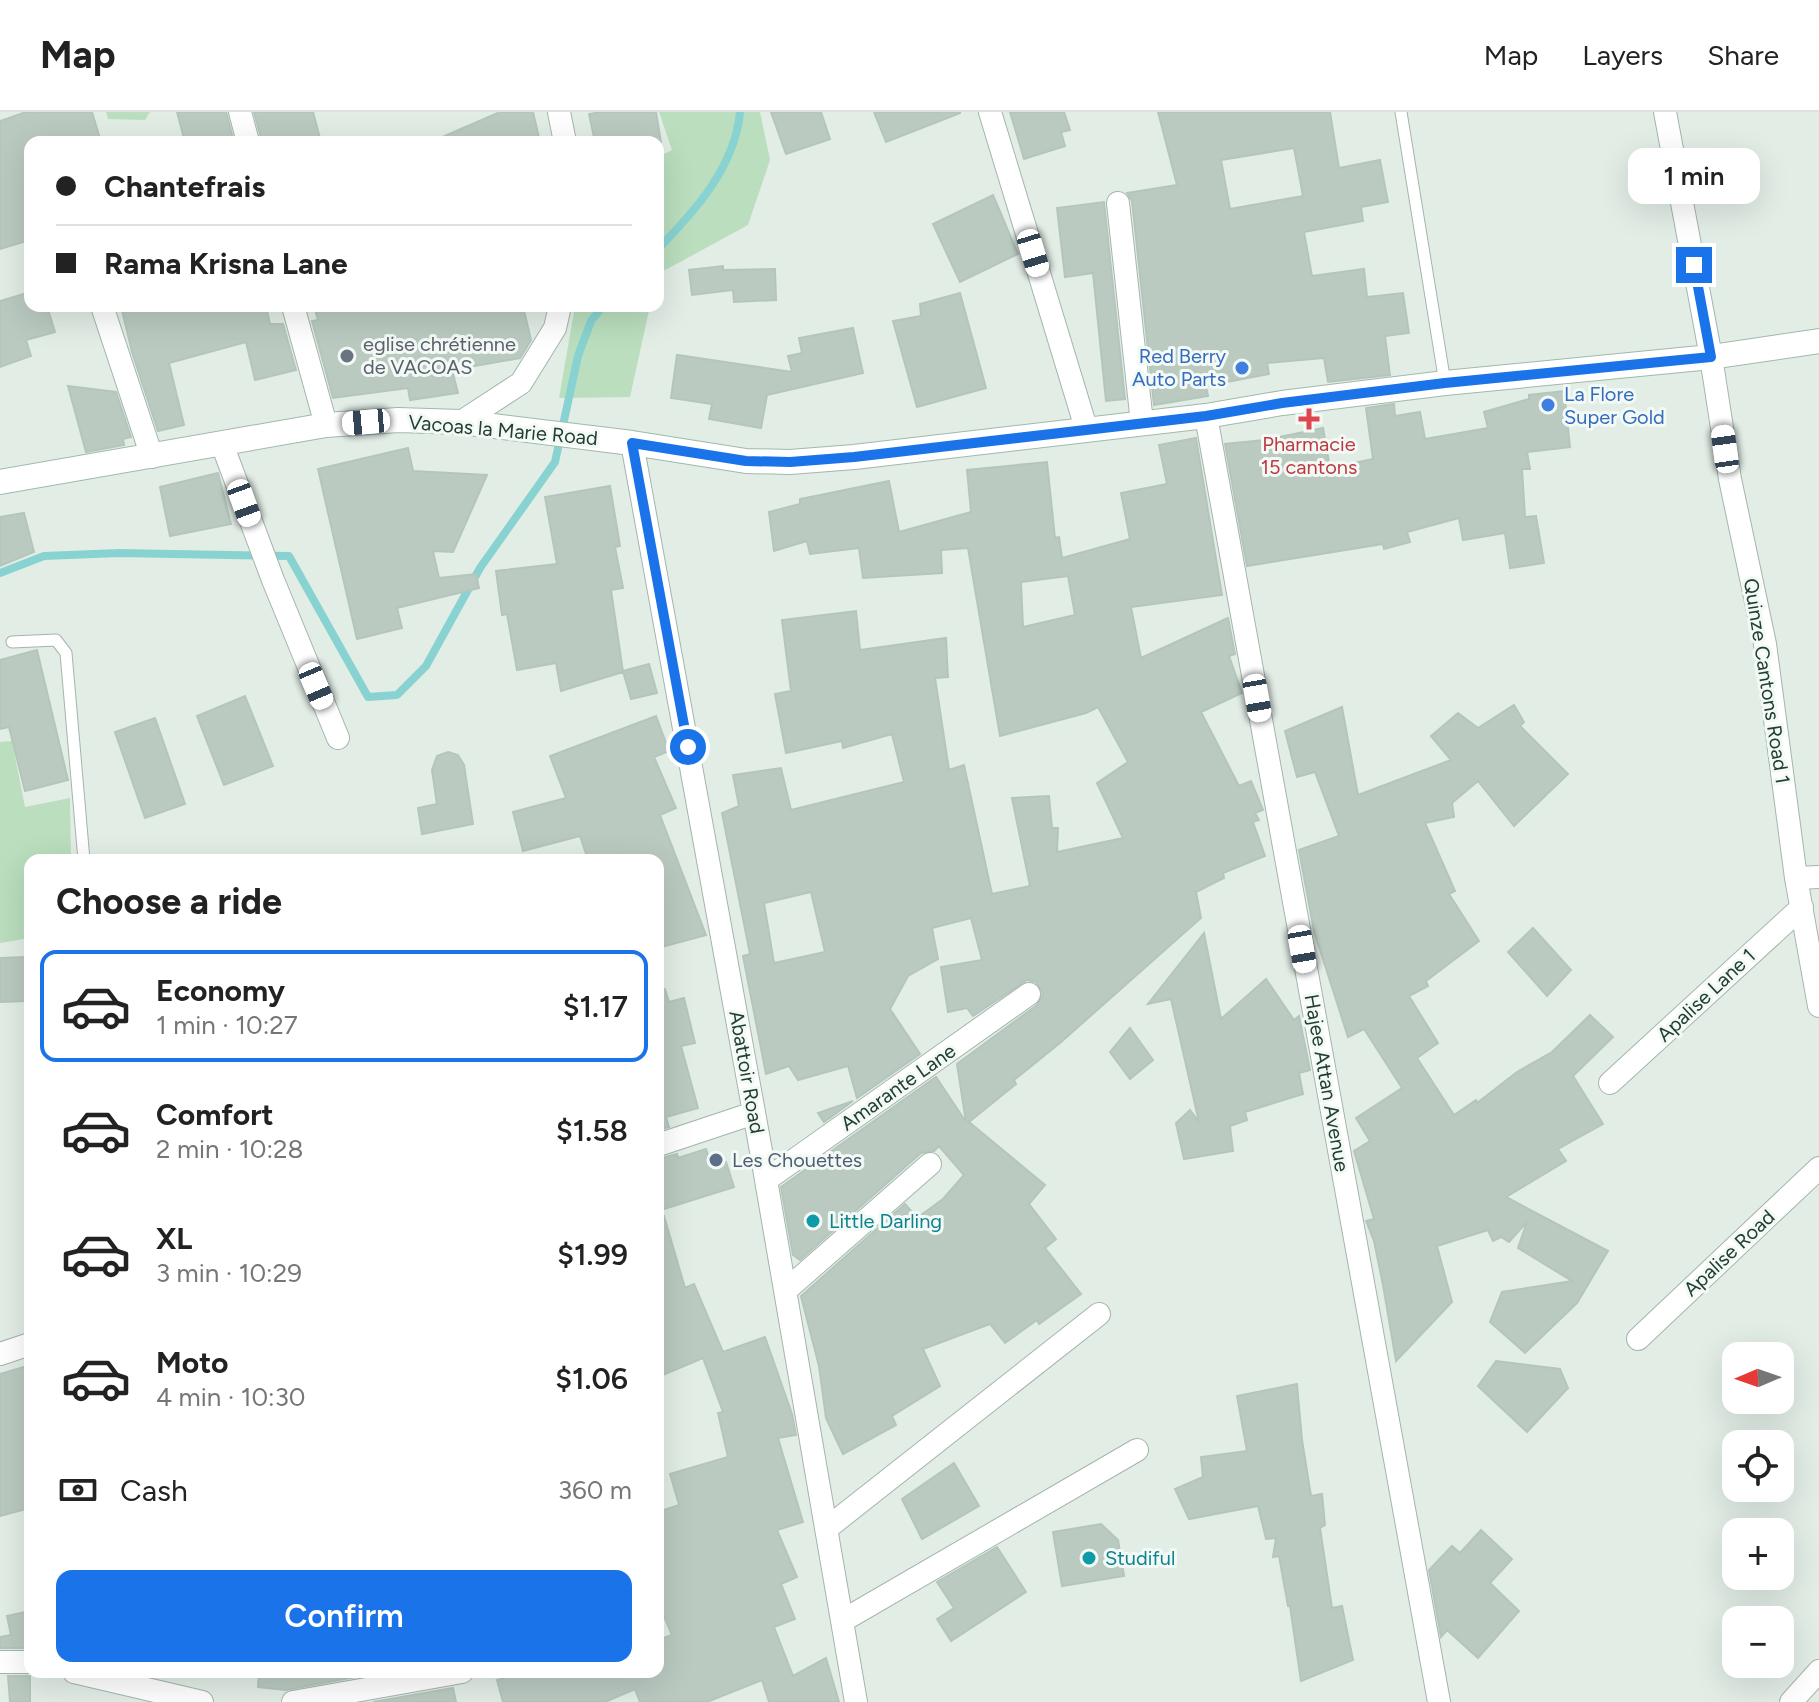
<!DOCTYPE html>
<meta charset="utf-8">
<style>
:root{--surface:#fff;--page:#f2f2f2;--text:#222;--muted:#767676;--line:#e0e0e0;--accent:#1a73e8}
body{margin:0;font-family:Figtree,sans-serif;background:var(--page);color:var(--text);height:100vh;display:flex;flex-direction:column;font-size:30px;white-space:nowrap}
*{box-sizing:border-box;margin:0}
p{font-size:26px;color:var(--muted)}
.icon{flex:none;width:44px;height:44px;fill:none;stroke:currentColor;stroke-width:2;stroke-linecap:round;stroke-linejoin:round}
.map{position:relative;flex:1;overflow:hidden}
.side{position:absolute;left:24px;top:742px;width:640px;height:824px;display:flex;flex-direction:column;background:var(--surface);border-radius:16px;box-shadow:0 8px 32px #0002}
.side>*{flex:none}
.guide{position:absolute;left:24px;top:24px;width:640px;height:176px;border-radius:16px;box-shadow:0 8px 32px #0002;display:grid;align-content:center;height:176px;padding:0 32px;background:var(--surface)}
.needle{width:52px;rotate:268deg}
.tools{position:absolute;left:1722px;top:1230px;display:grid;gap:16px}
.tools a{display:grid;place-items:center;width:72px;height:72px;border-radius:16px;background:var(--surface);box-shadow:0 8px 32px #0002;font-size:40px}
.end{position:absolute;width:36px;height:36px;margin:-18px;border:10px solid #1a73e8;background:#fff;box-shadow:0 0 0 4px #fff}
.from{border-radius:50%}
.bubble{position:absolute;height:56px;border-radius:16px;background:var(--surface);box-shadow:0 8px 32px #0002;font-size:26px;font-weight:600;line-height:56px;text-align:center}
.car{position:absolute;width:24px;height:48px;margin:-24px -12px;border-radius:10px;box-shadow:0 0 6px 2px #0007;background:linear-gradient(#fff 24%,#345 0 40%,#fff 0 76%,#345 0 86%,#fff 0)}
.guide b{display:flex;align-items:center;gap:28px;height:76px;font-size:30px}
.guide b+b{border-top:2px solid var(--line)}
.guide i{width:20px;height:20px;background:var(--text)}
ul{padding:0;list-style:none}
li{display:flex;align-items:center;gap:24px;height:112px;margin:0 16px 12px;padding:0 16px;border:4px solid transparent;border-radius:16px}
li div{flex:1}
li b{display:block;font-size:30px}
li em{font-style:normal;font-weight:600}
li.active{border-color:var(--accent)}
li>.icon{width:72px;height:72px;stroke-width:1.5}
h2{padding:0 32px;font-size:36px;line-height:96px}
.pay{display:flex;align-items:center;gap:20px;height:88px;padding:0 32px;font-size:30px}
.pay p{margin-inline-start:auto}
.button{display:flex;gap:16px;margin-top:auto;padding:16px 32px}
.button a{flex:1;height:92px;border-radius:16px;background:var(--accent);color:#fff;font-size:32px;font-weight:600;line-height:92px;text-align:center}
header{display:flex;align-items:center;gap:48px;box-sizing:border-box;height:112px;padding:0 40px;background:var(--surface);border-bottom:2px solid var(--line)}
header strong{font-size:38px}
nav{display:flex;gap:44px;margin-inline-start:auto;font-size:28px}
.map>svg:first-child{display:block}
.green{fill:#badebe}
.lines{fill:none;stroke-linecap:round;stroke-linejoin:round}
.stream{stroke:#88d3d1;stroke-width:8}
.building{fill:#bacac1;stroke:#b4c6bc;stroke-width:2;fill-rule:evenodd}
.service-casing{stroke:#a4b5ac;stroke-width:13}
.minor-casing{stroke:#a4b5ac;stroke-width:24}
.secondary-casing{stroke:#a0b9ac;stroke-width:26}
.service{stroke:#fff;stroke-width:11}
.minor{stroke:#fff;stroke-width:22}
.secondary{stroke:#fff;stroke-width:24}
.route{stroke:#1a73e8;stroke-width:10}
.worship-dot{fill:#6b7280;stroke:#f3f9f5;stroke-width:3}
.shop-dot{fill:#3f7fe0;stroke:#f3f9f5;stroke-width:3}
.health-dot{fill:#e0444e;stroke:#f3f9f5;stroke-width:3}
.service-dot{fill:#5c6f8a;stroke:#f3f9f5;stroke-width:3}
.culture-dot{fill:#0f9aa8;stroke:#f3f9f5;stroke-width:3}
.labels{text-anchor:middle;stroke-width:6;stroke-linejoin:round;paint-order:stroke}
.worship-label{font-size:20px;fill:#5b616d;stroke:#f3f9f5;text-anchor:start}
.shop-label{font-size:20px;fill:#366cbe;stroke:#f3f9f5;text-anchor:end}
.street-label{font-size:20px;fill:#213e31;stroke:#f3f9f5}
.health-label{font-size:20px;fill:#be3a42;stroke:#f3f9f5}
.service-label{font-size:20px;fill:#4e5e75;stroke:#f3f9f5;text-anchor:start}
.culture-label{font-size:20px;fill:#0d838f;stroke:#f3f9f5;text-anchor:start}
</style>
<header>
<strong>Map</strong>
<nav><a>Map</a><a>Layers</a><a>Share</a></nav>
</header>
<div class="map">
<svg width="1819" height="1590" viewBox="0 0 1819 1590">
<rect width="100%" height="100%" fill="#e2ede6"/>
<!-- green -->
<path class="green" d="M106,0H150L145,8L108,7Z
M659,0H760L770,48L748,113L658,162V45L672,38Z
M575,194H650L630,285L559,286Z
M12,629L25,695L70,686L71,748H30V826L0,831V630Z"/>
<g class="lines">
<!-- stream -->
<path class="stream" d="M658,137C695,99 735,55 740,0
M0,461L44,444L119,441L289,444L368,585L397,583L426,554L480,456L555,350L578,244L591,209L603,194"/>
</g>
<!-- building -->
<path class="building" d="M26,0H92L101,30H30V128L0,137V9Z
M177,0H226L234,30H185Z
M254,0H313L321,30H262Z
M500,0H533L540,30H431Z
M601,0H656L661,30H595L589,2Z
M771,0H821L830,27L786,42Z
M874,0H960V1L886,30Z
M1010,0H1064L1070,18L1061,20L1065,34L1024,47Z
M1158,0H1330L1339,56L1380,48L1388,90L1361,95L1363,109L1304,120L1312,164L1364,157L1367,185L1403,181L1409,221L1385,224L1390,263L1328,270L1324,246L1267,251L1269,262L1206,274L1208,284L1154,293L1132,89L1127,81L1177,73ZM1294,36L1303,84L1230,97L1221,48Z
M993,83L1018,142L960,170L933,112Z
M1104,90L1125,287L1106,289L1093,161L1065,165L1057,96Z
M723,154V158L775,157L776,188L734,190L733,178L692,183L689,158Z
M30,180V194H47L55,220L26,228L31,244L0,255V189Z
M960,181L986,276L917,295L893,209L921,204L920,192Z
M121,194H266L270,212H283L296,258L255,268L246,230L169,251L184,313L158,319L132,240Z
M314,194H523L531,228L520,246L452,258L458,281L410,288L408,276L333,286L312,209L318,208Z
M853,216L863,261L767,283L761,316L709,307L712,292L671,286L677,243L792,260L788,244L802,241L799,226Z
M68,274L116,280L131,325L123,327L124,333L86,340Z
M1564,279L1570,335L1527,340L1530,357H1522L1525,405L1536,404L1544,451L1510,456L1505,421L1463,428L1459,406L1407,420L1410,430L1384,437L1383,432L1247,454L1225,332L1265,328L1323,316L1330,356L1373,347L1366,296L1394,292L1395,304L1420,300L1425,327L1488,316L1484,300L1529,287V283Z
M1196,326L1222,483L1131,495L1141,546L1228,506L1235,542L1229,544L1242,581L1201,600L1239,674L1251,669L1263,698L1255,701L1259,708L1253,710L1265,744L1223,761L1224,766L1196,780L1201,806L1060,931L1014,968L1016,972L969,1010L1045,1073L1029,1092L1056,1127L1045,1136L1081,1182L1039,1212L1037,1208L1005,1231L990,1212L923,1237L940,1274L892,1304L896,1313L843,1342L826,1306L819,1254L801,1184L905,1092L917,1106L943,1087L964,1063L939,1034L934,1039L921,1041L800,1148L793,1143L781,1075L936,965L966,1010L957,952L1037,893L1043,882L1036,870L1027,868L973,904L967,896L948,900L941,855L982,848L971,806L932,816L938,847L908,864L890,897L920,942L857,986L848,954L798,968L789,954L766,962L743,844L750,842L722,701L739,694L733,663L781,656L791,698L904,670L892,622L843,636L842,629L786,641L775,582L791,579L782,508L856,499L860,538L946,526L948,565L935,566L949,658L964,653L992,782L1030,774L1012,686L1049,684L1052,716H1058L1057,740L1123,726L1097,671L1128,650L1098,595L1086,601L1000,624L968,436L941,438L942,461L863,466L859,436L810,442L807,429L774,439L769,400L800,392V387L889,369L899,420L971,400L967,358L1047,350L1055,426L1059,425L1062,446L1130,427L1121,381L1167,372L1159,333ZM1068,464L1075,503L1023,515L1021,470ZM811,780L825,840L774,851L764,791Z
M408,336L413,359L487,363L453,440L433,439L439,466L476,462L479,476L397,496L402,516L357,527L318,357Z
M218,361L231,412L170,424L160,375Z
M610,374L620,434L615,435L623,476L611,478L623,560L561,579L556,551L517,558L507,502L502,503L496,459L557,452L545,385Z
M24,401L34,440L0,454V405Z
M37,538L68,668L25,679L9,615L0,617V548Z
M649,552L657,581L631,587L623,559Z
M245,584L273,654L224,673L197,604Z
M1514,593L1524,610L1520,614L1568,662L1514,714L1478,669L1452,691L1454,705L1425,711L1455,779L1449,782L1479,829L1426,869L1428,874L1409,884L1438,931L1417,946L1454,1003L1476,988L1477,991L1517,960L1552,940L1590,903L1613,925L1573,964L1603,1012L1558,1037L1566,1049L1506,1085L1608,1139L1577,1191L1525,1241L1490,1210L1502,1180L1572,1169L1518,1136L1527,1110L1509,1130L1501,1125L1493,1129L1488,1118L1437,1134L1452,1190L1396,1249L1383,1173L1374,1129L1366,1109L1374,1107L1354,1039L1370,1029L1356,1006L1402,976L1364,917L1348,925L1314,819L1299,738L1339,724L1315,660L1297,665L1285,619L1342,595L1358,683L1451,648L1431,624L1458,601L1478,616Z
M656,604L669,639L654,645L676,696L660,703L706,823L658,836V748H588L580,724L523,739L513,700L566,686L550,644Z
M155,606L185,692L145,706L115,620Z
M448,640L458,643L464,653L473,712L422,722L418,696L437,692L432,658L437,644Z
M1533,816L1571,858L1547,884L1508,840Z
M1204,821L1221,907L1266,867L1294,908L1299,904L1310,958L1299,961L1303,982L1245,1000L1247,1008L1230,1014L1233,1039L1184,1047L1176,1011L1190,998L1199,1010L1171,887L1148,892Z
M25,845L27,889L0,890V846Z
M665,877L669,890L684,886L695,931L681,934L698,996L666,1005L669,1015L658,1018V878Z
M1130,916L1153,948L1130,967L1110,940Z
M853,989L824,1010L818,1001Z
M706,1037L712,1055L726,1050L734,1075L658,1099V1047L677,1042L678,1046Z
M664,1104L685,1176L694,1172L723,1240L765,1225L792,1302L796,1323L778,1326L803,1410L777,1418L797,1465L781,1472L795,1507L774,1515L793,1564L826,1546L839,1590H769L762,1568L707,1590H640L635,1577L605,1590H503L497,1568L529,1560H658V1528L672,1523L658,1490V1400L679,1393L670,1362L728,1345L718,1301L723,1300L703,1246L658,1265V1105Z
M1496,1249L1560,1257L1568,1276L1527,1320L1478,1274Z
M30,1253V1396L0,1404V1262Z
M1297,1272L1302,1328L1311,1384L1322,1382L1325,1413L1320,1416L1332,1496L1342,1494L1353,1548L1301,1569L1290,1494H1288L1279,1444L1273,1445L1276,1426L1266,1427L1258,1394L1189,1407L1175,1377L1203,1365L1201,1345L1247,1339L1237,1284Z
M954,1351L979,1394L922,1427L902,1387Z
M1101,1412L1118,1428L1124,1464L1062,1474L1053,1420Z
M1481,1418L1512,1447L1490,1471L1519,1499L1478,1546L1447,1518L1441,1525L1429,1458L1452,1434L1460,1441Z
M997,1435L1026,1480L951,1529L937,1507L954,1496L937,1470Z
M30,1499V1536H0V1525L11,1523L7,1504Z
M259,1560H382L286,1578L258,1575Z
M8,1564H30V1590H10Z
M453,1576L456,1590H373Z"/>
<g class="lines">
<!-- service casing -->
<g class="service-casing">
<path id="service" d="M1401,0L1445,271
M12,530L56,528L66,541L84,748"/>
</g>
<!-- minor casing -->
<g class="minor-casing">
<path id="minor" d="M240,0L248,30
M559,0L565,30
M990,0L1086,316
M1665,0L1711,245L1730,367L1765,532L1796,766L1819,894
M1118,91L1142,311
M102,194L152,345
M293,194L326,313
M1206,304L1439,1590
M461,310L521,271L555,216L560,194
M632,331L761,1039L856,1590
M222,332L273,468L338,626
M1796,766L1819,765
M1610,971L1802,795
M658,1033L754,1001
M766,1068L1029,882
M785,1179L930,1052
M1638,1227L1819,1056
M0,1242L30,1232
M826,1417L1099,1202
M842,1509L1137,1338
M0,1550H30
M74,1560L202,1590
M293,1590L462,1560
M1791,1590L1819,1559"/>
</g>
<!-- secondary casing -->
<g class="secondary-casing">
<path id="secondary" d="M0,370L326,313L398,308L461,310L632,331L746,349L790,350L854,345L1206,304L1282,291L1445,271L1711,245L1819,229"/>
</g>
<!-- service -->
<use href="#service" class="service"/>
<!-- minor -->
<use href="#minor" class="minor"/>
<!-- secondary -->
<use href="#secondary" class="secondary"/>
</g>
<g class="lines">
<!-- route -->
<path class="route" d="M688,635L632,331L746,349L790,350L854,345L1206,304L1282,291L1445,271L1711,245L1694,153"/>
</g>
<!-- markers -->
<circle class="worship-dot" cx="347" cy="244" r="8"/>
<g class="shop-dot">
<circle cx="1242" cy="256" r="8"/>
<circle cx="1548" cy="293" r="8"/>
</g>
<path class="health-dot" d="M1305 295h8v8h8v8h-8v8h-8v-8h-8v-8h8z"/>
<circle class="service-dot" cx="716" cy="1048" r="8"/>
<g class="culture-dot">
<circle cx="813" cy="1109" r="8"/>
<circle cx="1089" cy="1446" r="8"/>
</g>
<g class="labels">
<!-- worship labels -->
<g class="worship-label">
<text x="363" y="239">eglise chrétienne<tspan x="363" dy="23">de VACOAS</tspan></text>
</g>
<!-- shop labels -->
<g class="shop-label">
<text x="1226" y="251">Red Berry<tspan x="1226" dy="23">Auto Parts</tspan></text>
<text x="1564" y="289" text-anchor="start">La Flore<tspan x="1564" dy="23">Super Gold</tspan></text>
</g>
<!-- street labels -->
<g class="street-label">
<text transform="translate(503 318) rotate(5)" y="7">Vacoas la Marie Road</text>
<text transform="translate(1767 569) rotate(81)" y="7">Quinze Cantons Road 1</text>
<text transform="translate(1706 883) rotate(-43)" y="7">Apalise Lane 1</text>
<text transform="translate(747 960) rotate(80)" y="7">Abattoir Road</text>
<text transform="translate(1327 971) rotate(80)" y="7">Hajee Attan Avenue</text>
<text transform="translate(898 975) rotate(-35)" y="7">Amarante Lane</text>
<text transform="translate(1729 1141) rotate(-43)" y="7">Apalise Road</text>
</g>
<!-- health labels -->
<g class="health-label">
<text x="1309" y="339">Pharmacie<tspan x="1309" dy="23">15 cantons</tspan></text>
</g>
<!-- service labels -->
<g class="service-label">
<text x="732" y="1055">Les Chouettes</text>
</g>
<!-- culture labels -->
<g class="culture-label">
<text x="829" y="1116">Little Darling</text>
<text x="1105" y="1453">Studiful</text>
</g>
</g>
</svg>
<div class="tools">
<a><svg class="needle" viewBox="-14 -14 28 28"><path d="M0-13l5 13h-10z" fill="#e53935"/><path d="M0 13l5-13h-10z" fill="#767676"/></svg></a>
<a><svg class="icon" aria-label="locate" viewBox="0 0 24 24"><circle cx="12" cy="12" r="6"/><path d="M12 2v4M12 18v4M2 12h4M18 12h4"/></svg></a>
<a>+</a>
<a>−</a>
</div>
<i class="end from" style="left:688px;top:635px"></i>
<i class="end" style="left:1694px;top:153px"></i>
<div class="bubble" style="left:1628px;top:36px;width:132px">1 min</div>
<i class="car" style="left:1033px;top:141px;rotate:163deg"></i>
<i class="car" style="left:366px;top:310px;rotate:265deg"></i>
<i class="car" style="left:1725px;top:337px;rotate:352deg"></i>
<i class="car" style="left:244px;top:391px;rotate:160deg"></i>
<i class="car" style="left:316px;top:574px;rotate:157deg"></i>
<i class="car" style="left:1257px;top:586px;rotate:170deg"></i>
<i class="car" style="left:1302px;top:837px;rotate:170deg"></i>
<div class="guide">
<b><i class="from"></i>Chantefrais</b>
<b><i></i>Rama Krisna Lane</b>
</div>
<section class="side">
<h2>Choose a ride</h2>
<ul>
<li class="active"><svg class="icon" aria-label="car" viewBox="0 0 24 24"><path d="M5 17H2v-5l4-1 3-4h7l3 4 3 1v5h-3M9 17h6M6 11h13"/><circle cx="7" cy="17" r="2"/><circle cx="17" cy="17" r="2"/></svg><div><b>Economy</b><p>1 min · 10:27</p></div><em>$1.17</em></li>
<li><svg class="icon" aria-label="car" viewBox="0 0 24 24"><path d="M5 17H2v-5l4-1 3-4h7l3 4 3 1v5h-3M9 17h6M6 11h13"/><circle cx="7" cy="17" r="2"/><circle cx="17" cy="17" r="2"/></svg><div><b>Comfort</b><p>2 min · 10:28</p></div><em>$1.58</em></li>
<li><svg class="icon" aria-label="car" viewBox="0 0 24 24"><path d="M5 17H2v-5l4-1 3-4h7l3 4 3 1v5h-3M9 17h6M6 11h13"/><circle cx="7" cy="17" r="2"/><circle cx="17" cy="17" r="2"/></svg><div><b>XL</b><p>3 min · 10:29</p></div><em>$1.99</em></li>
<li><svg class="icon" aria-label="car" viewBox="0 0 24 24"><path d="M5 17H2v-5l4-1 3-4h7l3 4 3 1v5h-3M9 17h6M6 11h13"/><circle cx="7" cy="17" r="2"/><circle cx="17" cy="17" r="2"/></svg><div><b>Moto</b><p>4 min · 10:30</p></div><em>$1.06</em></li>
</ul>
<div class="pay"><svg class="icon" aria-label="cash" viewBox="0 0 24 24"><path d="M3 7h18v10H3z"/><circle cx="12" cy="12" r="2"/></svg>Cash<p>360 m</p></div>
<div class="button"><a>Confirm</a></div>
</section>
</div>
